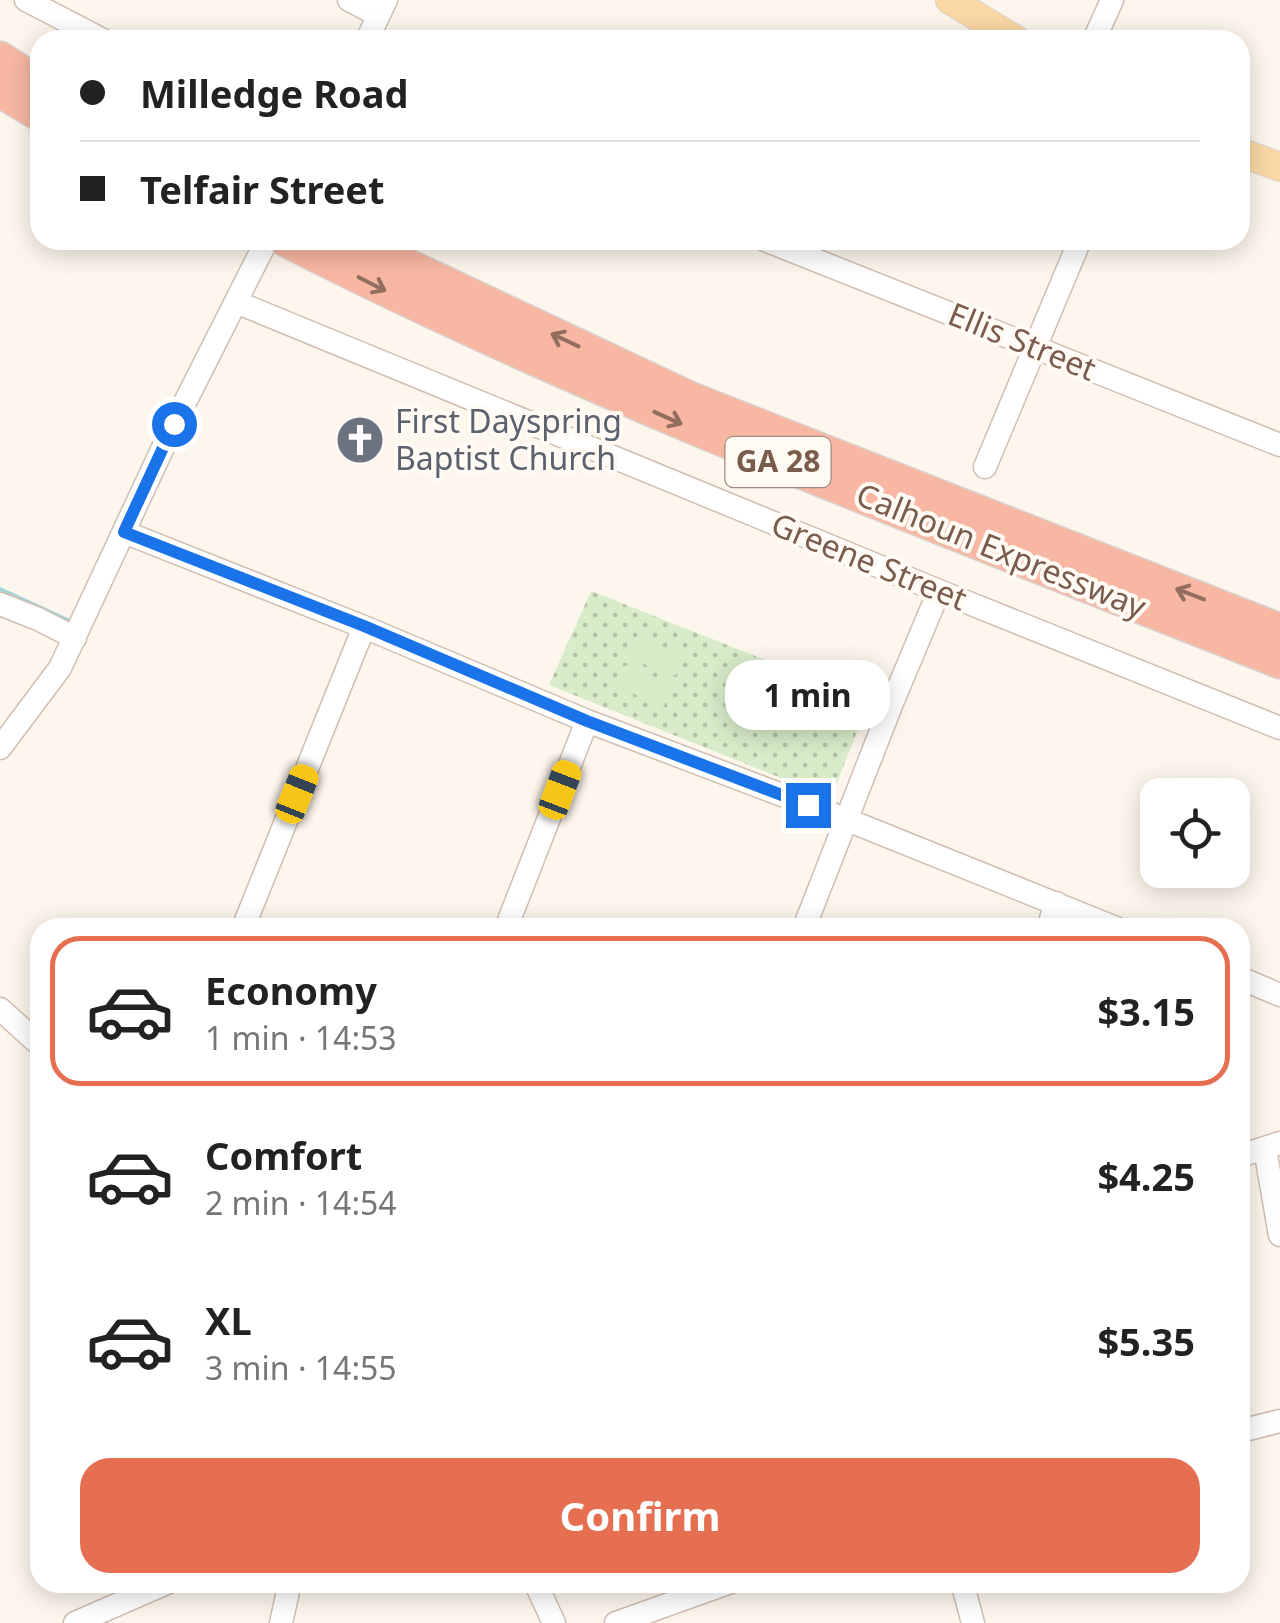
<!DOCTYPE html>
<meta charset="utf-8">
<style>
:root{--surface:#fff;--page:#f6f6f6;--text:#222;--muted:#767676;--line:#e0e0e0;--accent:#e76f51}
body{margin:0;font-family:"Noto Sans",sans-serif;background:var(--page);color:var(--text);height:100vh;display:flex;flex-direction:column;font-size:38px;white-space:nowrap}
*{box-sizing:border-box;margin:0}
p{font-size:32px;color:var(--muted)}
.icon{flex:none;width:55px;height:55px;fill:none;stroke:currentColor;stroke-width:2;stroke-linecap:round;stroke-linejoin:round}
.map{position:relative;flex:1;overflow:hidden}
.panel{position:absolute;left:30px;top:918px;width:1220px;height:675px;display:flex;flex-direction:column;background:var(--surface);border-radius:30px;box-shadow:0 5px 25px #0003}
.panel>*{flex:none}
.hud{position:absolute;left:30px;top:30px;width:1220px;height:220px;border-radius:30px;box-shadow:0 5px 25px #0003;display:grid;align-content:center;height:220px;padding:0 50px;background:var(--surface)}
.fabs{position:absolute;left:1140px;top:778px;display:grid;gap:20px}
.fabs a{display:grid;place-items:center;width:110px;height:110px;border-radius:20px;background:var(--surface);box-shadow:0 5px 25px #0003;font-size:50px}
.end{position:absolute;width:45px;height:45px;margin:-22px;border:12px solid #1a73e8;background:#fff;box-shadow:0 0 0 5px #fff}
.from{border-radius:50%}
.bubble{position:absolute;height:70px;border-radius:30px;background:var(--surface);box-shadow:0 5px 25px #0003;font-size:32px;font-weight:700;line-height:70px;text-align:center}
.car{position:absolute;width:30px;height:60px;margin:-30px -15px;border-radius:12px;box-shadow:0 0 8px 2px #0007;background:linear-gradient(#f5c518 24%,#345 0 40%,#f5c518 0 76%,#345 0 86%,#f5c518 0)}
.hud b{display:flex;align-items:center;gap:35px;height:95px;font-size:38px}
.hud b+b{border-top:2px solid var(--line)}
.hud i{width:25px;height:25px;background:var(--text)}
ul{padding:18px 0 0;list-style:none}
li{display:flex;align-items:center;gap:30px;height:150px;margin:0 20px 15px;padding:0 30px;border:5px solid transparent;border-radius:30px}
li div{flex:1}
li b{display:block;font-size:38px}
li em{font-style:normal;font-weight:700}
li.current{border-color:var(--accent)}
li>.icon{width:90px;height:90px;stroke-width:1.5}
.action{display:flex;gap:20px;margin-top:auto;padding:20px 50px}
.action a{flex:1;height:115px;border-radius:30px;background:var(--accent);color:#fff;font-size:40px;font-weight:700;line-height:115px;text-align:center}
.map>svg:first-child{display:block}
.grass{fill:url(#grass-dots)}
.pitch{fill:#d8ecc9}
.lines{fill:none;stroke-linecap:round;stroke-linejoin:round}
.stream{stroke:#a5d3da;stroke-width:4}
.minor-casing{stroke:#d1beb0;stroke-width:25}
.major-casing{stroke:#dad1cd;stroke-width:30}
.highway-casing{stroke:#dad1cd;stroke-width:35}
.minor{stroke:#fff;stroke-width:22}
.major{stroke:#fbd9a5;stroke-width:28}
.highway{stroke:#f7b7a3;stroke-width:32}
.oneway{stroke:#936e5e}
.route{stroke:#1a73e8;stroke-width:12}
.labels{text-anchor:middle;stroke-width:8;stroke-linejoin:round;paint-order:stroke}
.shield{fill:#fffaf3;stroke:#a28b7f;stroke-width:2.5}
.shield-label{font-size:30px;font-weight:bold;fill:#7a5c4d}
.street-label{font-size:32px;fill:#7a5c4d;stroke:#fffaf3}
.worship-label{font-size:32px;fill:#5b616d;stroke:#fffaf3;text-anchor:start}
</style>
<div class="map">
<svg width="1280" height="1623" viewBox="0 0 1280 1623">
<defs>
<pattern id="grass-dots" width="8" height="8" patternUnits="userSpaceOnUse" patternTransform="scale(2.5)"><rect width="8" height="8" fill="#d8ecc9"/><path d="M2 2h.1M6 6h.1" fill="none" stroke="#b4c2a5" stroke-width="1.8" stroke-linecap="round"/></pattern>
</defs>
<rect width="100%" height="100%" fill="#fdf6ec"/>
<!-- grass -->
<path class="grass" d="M591,591L869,701L831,798L549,685Z"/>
<!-- pitch -->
<path class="pitch" d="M637,636L684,655L675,676L628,658Z
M625,665L673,684L664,706L616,687Z"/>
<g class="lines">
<!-- stream -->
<path class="stream" d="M0,589L72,622"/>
<!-- minor casing -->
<g class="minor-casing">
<path id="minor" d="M26,0L103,40
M349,0L378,15
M367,40L386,0
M1094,40L1112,0
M765,240L1280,445
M236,302L939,591L1280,728
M985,467L1080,240
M124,532L364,627L587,721L845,819L1116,928
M0,604L38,619L75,638
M0,748L60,668L174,424L267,240
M243,928L364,627
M506,928L587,721
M804,928L892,703L939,591
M1048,928L1056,903
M1240,978L1280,995
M0,1009L40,1045
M1265,1149L1280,1235
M1240,1156L1280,1143
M1240,1431L1280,1421
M535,1582L554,1623
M962,1582L973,1623
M75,1623L169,1582
M281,1623L290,1582
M616,1623L731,1582"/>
</g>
<!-- major casing -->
<g class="major-casing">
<path id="major" d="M950,0L1016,40
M1240,152L1280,167"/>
</g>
<!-- highway casing -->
<g class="highway-casing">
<path id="highway" d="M0,58L40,84
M0,91L40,115
M285,240C606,404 945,529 1280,662
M354,240L692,399L1280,630"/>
</g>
<!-- minor -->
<use href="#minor" class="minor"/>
<!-- major -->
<use href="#major" class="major"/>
<!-- highway -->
<use href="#highway" class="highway"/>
</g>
<!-- one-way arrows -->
<defs><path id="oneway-shaft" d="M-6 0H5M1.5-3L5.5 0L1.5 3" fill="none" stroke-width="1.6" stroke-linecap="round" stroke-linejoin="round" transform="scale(2.5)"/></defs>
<g class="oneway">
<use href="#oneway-shaft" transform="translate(372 284) rotate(27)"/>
<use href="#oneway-shaft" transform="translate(565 340) rotate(-155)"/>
<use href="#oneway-shaft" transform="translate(668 418) rotate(24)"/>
<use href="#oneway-shaft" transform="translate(1190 594) rotate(-159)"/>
</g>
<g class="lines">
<!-- route -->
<path class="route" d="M174,424L124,532L364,626L587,721L808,805"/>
</g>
<!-- icons -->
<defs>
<g id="church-disc" transform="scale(2.5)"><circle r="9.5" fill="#6b7280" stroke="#fffaf3"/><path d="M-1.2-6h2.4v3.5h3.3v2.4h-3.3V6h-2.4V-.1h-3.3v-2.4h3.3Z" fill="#fff"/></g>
</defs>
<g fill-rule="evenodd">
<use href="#church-disc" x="360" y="440"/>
</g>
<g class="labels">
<!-- shield labels -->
<rect class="shield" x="725.5" y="437" width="105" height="50" rx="8"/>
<g class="shield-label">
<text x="778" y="472">GA 28</text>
</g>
<!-- street labels -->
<g class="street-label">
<text transform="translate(1022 342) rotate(22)" y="11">Ellis Street</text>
<text transform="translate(1001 551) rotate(22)" y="11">Calhoun Expressway</text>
<text transform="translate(869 562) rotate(22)" y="11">Greene Street</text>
</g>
<!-- worship labels -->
<g class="worship-label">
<text x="395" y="433">First Dayspring<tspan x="395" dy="37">Baptist Church</tspan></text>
</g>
</g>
</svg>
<div class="fabs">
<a><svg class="icon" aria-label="locate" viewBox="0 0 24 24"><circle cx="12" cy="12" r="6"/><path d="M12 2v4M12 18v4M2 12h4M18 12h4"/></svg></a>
</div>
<i class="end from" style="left:174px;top:424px"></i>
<i class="end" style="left:808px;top:805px"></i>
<div class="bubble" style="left:725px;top:660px;width:165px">1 min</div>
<i class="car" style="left:560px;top:790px;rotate:21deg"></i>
<i class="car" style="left:297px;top:794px;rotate:22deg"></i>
<div class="hud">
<b><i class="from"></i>Milledge Road</b>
<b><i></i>Telfair Street</b>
</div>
<section class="panel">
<ul>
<li class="current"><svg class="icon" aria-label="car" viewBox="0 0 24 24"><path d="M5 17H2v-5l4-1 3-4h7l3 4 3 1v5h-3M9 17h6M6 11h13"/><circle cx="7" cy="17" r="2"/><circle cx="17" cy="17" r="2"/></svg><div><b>Economy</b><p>1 min · 14:53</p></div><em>$3.15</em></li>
<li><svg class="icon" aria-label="car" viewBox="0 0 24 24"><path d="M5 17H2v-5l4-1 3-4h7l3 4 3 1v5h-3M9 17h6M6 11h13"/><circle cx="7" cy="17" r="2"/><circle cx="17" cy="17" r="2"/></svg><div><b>Comfort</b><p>2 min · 14:54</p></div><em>$4.25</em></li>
<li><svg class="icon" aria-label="car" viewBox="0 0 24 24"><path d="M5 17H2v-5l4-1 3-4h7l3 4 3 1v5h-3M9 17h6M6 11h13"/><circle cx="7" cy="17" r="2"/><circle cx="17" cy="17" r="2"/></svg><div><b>XL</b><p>3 min · 14:55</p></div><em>$5.35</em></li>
</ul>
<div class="action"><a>Confirm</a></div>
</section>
</div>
